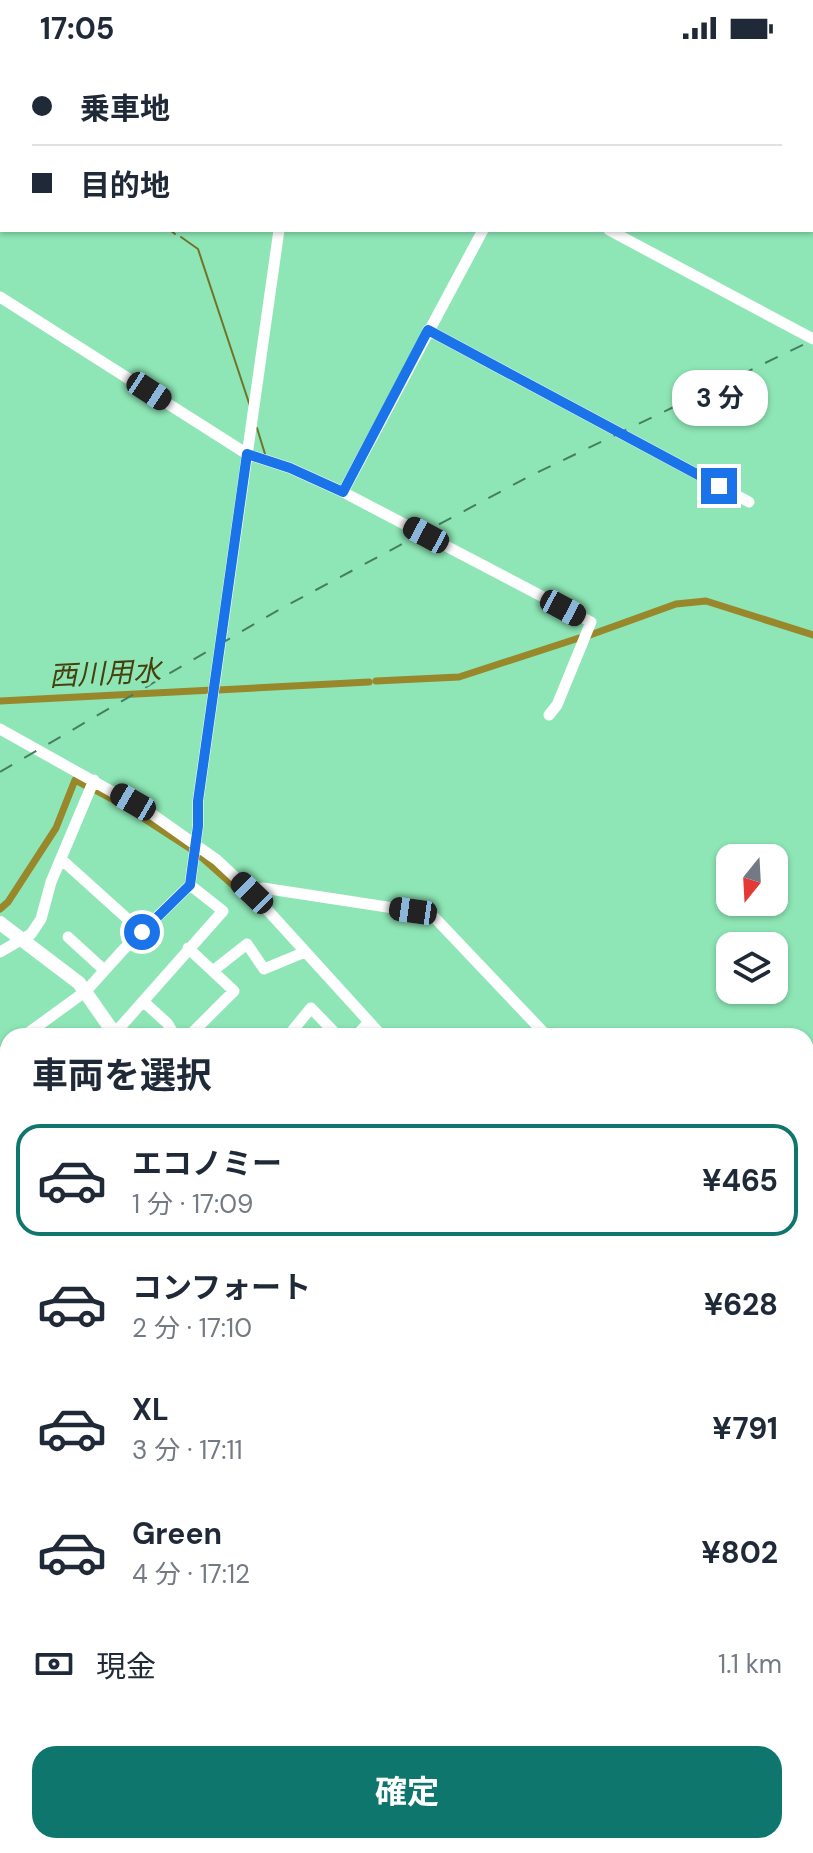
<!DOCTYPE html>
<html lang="ja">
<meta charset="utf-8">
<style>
:root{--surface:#fff;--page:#f6f6f7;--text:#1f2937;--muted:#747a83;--line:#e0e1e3;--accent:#0f766e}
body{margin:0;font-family:"DM Sans","Noto Sans JP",sans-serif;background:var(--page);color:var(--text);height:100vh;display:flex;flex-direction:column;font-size:30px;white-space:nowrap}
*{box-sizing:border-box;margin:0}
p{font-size:26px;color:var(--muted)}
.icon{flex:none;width:44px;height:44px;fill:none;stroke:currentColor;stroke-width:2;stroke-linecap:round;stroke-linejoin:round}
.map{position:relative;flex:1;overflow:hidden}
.sheet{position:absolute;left:0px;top:972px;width:814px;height:826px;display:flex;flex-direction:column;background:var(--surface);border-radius:24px 24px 0 0;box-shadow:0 2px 6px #0004}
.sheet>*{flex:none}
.hud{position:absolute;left:0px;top:0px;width:814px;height:176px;box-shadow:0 2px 6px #0004;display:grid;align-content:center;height:176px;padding:0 32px;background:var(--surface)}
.needle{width:52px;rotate:198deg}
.fabs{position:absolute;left:716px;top:788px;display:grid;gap:16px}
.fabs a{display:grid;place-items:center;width:72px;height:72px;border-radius:16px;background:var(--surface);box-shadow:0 2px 6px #0004;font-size:40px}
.end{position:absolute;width:36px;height:36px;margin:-18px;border:10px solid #1a73e8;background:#fff;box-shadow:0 0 0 4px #fff}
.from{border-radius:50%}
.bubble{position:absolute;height:56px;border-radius:24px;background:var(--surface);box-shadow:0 2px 6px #0004;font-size:26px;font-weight:700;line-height:56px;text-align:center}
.car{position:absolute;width:24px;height:48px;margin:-24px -12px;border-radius:10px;box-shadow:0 0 6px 2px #0007;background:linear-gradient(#222 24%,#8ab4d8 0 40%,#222 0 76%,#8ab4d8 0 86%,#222 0)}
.hud b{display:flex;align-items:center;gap:28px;height:76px;font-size:30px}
.hud b+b{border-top:2px solid var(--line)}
.hud i{width:20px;height:20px;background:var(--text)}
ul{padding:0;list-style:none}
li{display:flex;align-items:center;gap:24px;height:112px;margin:0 16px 12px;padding:0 16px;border:4px solid transparent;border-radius:24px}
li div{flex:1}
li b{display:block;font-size:30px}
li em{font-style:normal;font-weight:700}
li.current{border-color:var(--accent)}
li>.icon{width:72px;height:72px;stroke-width:1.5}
h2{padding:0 32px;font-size:36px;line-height:96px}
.pay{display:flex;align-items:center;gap:20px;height:88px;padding:0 32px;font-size:30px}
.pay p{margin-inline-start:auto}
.cta{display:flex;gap:16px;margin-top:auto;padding:16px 32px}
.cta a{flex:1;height:92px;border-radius:24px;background:var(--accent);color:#fff;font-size:32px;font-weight:700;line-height:92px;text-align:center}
.status{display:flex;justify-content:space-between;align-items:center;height:56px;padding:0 40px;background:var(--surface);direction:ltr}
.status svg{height:22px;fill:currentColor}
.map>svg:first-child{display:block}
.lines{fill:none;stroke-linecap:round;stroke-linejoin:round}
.stream{stroke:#72722b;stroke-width:2}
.canal{stroke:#98882b;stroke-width:7}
.river{stroke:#98882b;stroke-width:12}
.minor{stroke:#fff;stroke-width:11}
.major{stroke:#fff;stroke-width:14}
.rail{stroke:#467e60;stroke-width:2;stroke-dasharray:14 14;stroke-linecap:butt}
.route{stroke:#1a73e8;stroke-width:10}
.labels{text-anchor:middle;stroke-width:7;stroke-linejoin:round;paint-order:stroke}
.water-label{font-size:28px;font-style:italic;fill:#473f0c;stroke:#8ee6b6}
</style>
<div class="status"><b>17:05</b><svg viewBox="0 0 49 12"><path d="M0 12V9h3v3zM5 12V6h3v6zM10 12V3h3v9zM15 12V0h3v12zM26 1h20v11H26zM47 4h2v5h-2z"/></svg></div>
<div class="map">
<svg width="813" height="1797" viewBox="0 0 813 1797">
<rect width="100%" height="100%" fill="#8ee6b6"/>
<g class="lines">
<!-- stream -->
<path class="stream" d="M104,0L116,2
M371,0L411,2
M163,2L187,0
M0,74H2
M812,158L813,159
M170,174L175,178
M181,181L198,193L250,350
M257,372L265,398"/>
<!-- canal -->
<path class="canal" d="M590,579L676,548L706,545L813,579
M376,625L459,621L579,582
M218,634L369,626
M0,645L213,634
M95,734L123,749L191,793
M200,800L244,839
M0,853L8,846L56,772L75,724L88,731
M0,1463L8,1467"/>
<!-- river -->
<path class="river" d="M656,1790L657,1797"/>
<!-- minor -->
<path class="minor" d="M91,0L98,2
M284,0L302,2
M138,2V0
M205,2L222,0
M353,2V0
M0,39H2
M609,174L813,283
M0,241L247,398L290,412L343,436L591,566L557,649L549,659
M428,274L749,446
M343,436L483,174
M0,673L152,758L217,804L252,837L382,980
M61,803L142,876
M252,837L263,832L413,855L435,862L547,980
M68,881L104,914
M188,892L234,935L189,980
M0,896L31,878L41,863L51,826L94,724
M214,914L247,888L264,913L305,896
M144,946L167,967L175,980
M115,977L223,855L190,829
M24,980L86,935L123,894L190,829L198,770V745L279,174
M288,980L311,952L338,980
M356,980L369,966
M0,998L8,992
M806,1062L813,1045
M0,1071L8,1086
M806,1163L813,1166
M0,1263L8,1259
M806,1273L813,1275
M0,1278L8,1282
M0,1324L8,1328
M806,1336L813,1319
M806,1359L813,1362
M0,1390L8,1394
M806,1395L813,1400
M0,1434L8,1438
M806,1465L813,1444
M806,1602L813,1603
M0,1610L8,1605
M806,1656L813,1658
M398,1797L401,1790"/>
<!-- major -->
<path class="major" d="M0,867L79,927L116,980
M806,1540L813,1543"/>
<!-- rail -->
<path class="rail" d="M0,716L282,552L528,421L813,284"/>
</g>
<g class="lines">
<!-- route -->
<path class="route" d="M142,876L190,829L198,770V745L247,398L290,412L343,436L428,274L719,430"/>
</g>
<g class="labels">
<!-- water labels -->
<g class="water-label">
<text transform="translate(105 617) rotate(-3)" y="10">西川用水</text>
</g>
</g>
</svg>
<div class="fabs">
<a><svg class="needle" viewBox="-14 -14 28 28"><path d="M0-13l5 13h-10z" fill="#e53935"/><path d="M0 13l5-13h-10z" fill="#747a83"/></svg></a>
<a><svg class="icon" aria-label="layers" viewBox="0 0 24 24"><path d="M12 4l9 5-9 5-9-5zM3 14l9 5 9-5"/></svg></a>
</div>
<i class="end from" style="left:142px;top:876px"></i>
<i class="end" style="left:719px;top:430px"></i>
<div class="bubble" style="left:672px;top:314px;width:96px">3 分</div>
<i class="car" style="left:149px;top:335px;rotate:123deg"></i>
<i class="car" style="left:426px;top:479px;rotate:298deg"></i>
<i class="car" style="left:563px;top:552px;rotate:118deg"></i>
<i class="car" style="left:133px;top:746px;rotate:300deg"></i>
<i class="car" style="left:252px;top:837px;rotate:314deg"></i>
<i class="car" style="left:413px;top:855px;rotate:278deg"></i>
<div class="hud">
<b><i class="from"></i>乗車地</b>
<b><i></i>目的地</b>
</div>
<section class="sheet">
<h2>車両を選択</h2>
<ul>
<li class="current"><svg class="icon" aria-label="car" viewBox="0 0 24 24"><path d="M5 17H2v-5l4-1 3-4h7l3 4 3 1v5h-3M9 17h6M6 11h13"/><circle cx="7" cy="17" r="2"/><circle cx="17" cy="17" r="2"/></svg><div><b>エコノミー</b><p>1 分 · 17:09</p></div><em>¥465</em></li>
<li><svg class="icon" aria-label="car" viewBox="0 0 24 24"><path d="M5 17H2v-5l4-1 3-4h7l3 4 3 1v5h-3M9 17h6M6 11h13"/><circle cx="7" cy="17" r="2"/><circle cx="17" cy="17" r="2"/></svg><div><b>コンフォート</b><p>2 分 · 17:10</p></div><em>¥628</em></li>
<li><svg class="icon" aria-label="car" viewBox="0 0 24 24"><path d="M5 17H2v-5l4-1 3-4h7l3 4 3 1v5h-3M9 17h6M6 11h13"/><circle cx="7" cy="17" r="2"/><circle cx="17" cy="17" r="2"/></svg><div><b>XL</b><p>3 分 · 17:11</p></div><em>¥791</em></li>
<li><svg class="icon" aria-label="car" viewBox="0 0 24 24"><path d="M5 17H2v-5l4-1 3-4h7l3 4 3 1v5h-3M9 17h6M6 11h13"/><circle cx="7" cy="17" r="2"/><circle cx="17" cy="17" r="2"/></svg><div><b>Green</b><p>4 分 · 17:12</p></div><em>¥802</em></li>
</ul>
<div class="pay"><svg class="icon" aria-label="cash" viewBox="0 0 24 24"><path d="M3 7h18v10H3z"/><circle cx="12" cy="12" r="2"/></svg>現金<p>1.1 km</p></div>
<div class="cta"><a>確定</a></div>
</section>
</div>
